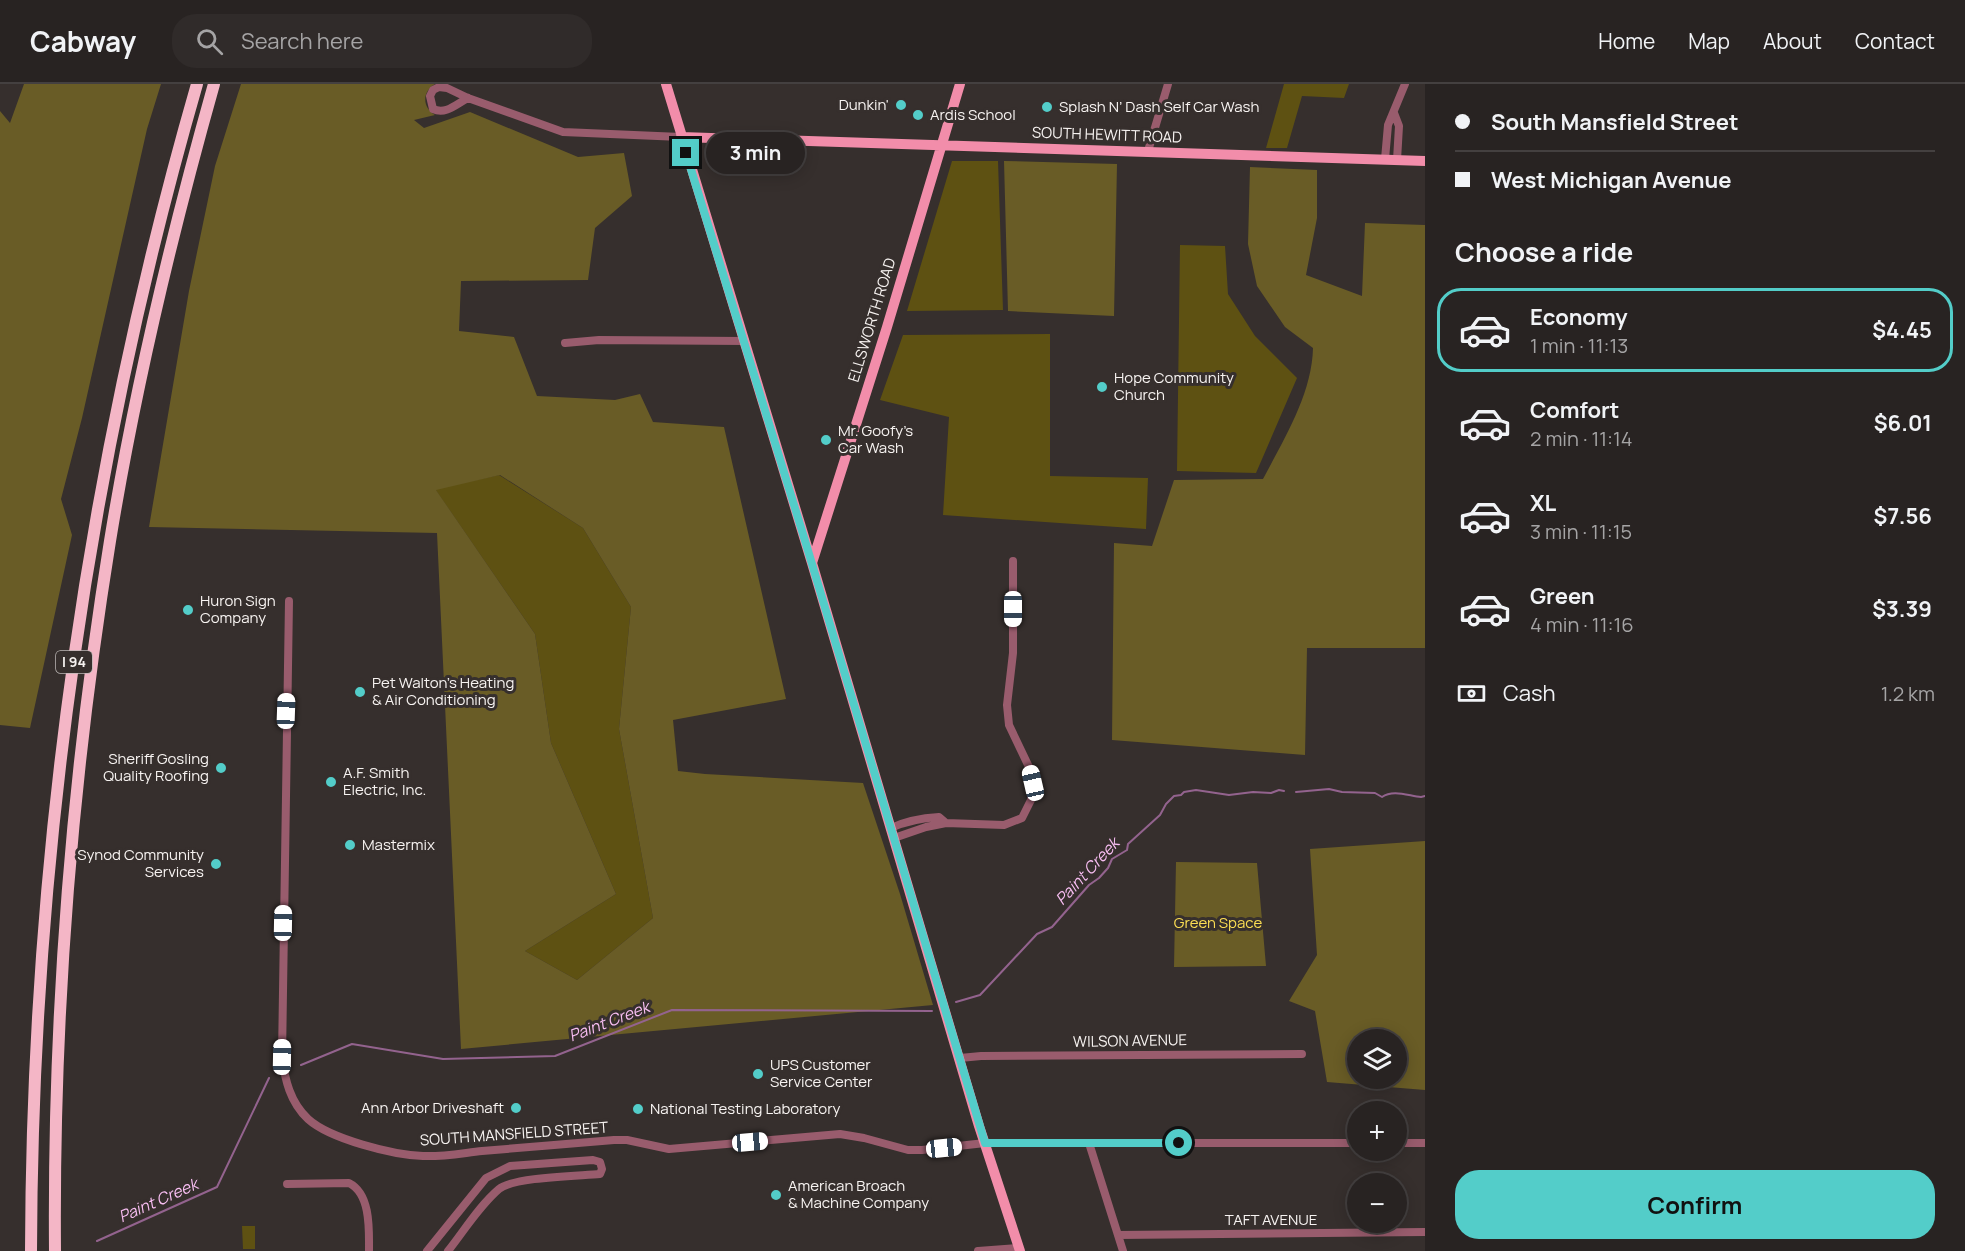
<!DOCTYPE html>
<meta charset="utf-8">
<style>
:root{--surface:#282322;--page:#302b2a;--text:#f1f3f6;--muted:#a5a4a5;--line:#444040;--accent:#53cdc9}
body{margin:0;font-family:Manrope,sans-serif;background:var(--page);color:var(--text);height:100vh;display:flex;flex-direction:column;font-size:22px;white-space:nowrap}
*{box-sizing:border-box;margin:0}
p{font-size:20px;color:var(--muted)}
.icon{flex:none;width:33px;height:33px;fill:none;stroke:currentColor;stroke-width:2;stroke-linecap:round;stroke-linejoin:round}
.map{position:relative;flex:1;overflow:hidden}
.side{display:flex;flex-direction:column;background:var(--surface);width:540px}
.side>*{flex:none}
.top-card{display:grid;align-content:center;height:132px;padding:0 30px;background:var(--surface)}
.fabs{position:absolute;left:1347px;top:945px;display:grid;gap:12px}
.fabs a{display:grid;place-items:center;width:60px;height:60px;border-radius:50%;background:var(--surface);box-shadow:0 3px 15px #0003,0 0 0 2px var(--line);font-size:30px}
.end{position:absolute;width:27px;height:27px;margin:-14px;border:8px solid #53cdc9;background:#111;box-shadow:0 0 0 3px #111}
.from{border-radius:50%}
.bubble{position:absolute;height:42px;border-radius:21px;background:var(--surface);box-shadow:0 3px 15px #0003,0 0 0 2px var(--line);font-size:20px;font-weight:700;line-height:42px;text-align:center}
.car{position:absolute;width:18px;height:36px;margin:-18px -9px;border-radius:8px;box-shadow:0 0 4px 2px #0007;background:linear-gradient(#fff 24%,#345 0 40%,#fff 0 76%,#345 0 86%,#fff 0)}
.top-card b{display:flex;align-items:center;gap:21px;height:57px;font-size:22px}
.top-card b+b{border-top:2px solid var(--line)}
.top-card i{width:15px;height:15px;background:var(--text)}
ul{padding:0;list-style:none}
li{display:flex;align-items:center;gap:18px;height:84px;margin:0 12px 9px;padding:0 18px;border:3px solid transparent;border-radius:24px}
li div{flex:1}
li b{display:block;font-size:22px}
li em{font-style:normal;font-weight:700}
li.active{border-color:var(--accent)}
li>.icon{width:54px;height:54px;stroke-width:1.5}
h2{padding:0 30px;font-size:27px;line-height:72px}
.pay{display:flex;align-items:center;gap:15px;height:66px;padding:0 30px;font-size:22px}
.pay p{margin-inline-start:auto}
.action{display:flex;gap:12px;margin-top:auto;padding:12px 30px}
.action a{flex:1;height:69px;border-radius:24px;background:var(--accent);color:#111;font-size:24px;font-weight:700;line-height:69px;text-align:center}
header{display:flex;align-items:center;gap:36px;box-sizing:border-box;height:84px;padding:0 30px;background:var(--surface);border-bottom:2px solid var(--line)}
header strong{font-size:28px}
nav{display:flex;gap:33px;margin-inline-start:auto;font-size:21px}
.search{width:420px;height:54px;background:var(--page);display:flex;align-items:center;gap:15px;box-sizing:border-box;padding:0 21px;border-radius:24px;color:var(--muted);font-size:22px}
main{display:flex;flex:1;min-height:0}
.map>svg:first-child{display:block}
.green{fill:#5e5112}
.forest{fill:#695c26;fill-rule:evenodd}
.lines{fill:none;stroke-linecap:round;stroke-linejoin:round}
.stream{stroke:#93638e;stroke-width:2}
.minor{stroke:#995c6d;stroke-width:8}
.major{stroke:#f28daa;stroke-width:10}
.highway{stroke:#f4b6c6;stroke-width:12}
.route{stroke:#53cdc9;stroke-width:8}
.poi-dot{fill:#53cdc9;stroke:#362f2d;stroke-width:2}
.labels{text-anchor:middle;stroke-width:6;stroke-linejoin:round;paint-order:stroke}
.shield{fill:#362f2d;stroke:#bdb8b6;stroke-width:1.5}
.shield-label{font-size:14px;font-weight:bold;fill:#f7f3f1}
.poi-label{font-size:15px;fill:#f7f3f1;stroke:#362f2d;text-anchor:start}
.street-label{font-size:15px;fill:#f7f3f1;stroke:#362f2d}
.park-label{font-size:15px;fill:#fbdd53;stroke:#362f2d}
.water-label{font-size:16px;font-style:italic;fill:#f8bef2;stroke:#362f2d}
</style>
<header>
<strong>Cabway</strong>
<div class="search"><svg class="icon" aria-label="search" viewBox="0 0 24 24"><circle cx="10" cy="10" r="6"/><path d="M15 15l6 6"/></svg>Search here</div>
<nav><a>Home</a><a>Map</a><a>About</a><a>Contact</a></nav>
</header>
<main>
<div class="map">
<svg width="1425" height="1167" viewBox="0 0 1425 1167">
<rect width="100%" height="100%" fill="#362f2d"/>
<!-- green -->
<path class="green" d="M1284,0H1349L1344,14L1302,12L1287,64H1266Z
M952,77H998L1003,226L907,227Z
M1180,161L1225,162L1228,210L1255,252L1297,294L1256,389L1177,387Z
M1050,250V392L1148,394L1146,445L943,431L949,333L880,316L903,251Z
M499,391L583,444L631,523L619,645L653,834L577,896L525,867L616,810L551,659L535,550L435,405Z
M242,1142H255V1165H243Z"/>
<!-- forest -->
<path class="forest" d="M24,0H161L147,45L82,334L61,415L72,451L30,644L0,641V27L10,39Z
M241,0H435C422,8 422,23 435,31L414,36L424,44L470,28L578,73L624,69L632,112L595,144L588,196L461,197L459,247L514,253L537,312L615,316L640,310L653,338L724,343L786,615L673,636L678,687L705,690L863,699L900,810L933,921L461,965L437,449L149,443L189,207L215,82ZM500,391L583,444L631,523L619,645L653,834L577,896L525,867L616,810L551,659L535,550L436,406Z
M1004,77L1117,80L1114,232L1008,227Z
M1250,83L1317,86V134L1306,191L1362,212L1365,139L1425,141V564H1307L1305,671L1112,656L1114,459L1152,462L1174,396L1263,395C1284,355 1312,310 1313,264L1285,243L1257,202L1248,160Z
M1425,757V1006L1327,998L1315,927L1289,917L1317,871L1310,765ZM1358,956H1396V994H1358Z
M1176,778L1257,779L1266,882L1174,883Z"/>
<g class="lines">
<!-- stream -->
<path class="stream" d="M1296,708L1329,705L1342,708L1375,709L1382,713C1393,705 1409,712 1421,713L1425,712
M956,918L980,911L1037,850L1052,843L1089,801L1099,794L1108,784L1112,775L1127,766L1128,760L1160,731L1166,720L1174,712L1181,711L1184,708L1196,706L1229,711L1253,708L1271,709L1279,706L1284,707
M301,981L352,960L443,975L555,972L672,926L932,927
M97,1157L217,1103L269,994"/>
<!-- minor -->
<path class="minor" d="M468,14C456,20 446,31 433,25L430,12L433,6L439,3L447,4L468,14L563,48L681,53
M1394,29L1399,42L1397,76
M1148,67L1168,0
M1385,75L1388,41L1405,0
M565,259L599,256L745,257
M289,517L282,973C285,996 290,1018 308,1035C330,1055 393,1071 423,1072C442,1073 463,1069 482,1067C526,1063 570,1060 614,1056H627L669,1065L840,1050L864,1054L908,1066H922L985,1059H1358
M891,744C906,737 922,734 939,733L946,739
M894,754L926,743L946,739L1004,741L1022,734L1031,716L1033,699L1029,683L1009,641L1007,621L1013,569V477
M960,974L981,972L1302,970
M1089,1059L1123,1167
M1396,1059H1425
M287,1100L349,1099C371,1110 369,1146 369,1167
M1118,1151L1425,1148
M427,1167L486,1094L510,1082L593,1076L600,1078L602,1085L600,1090C578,1092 513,1093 499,1105C479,1122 464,1147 448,1167
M978,1167L1018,1164"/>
<!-- major -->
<path class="major" d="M666,0L812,479L979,1042L1020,1167
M681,53L1425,77
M812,479L887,243L960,0"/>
<!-- highway -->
<path class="highway" d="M31,1167C32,774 88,378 197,0
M55,1167C53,930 72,692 110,457C135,304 172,149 214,0"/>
</g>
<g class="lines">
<!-- route -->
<path class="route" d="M686,69L806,460L985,1059H1179"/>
</g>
<!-- markers -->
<g class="poi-dot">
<circle cx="901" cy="21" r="6"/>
<circle cx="1047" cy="23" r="6"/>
<circle cx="918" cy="31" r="6"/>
<circle cx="1102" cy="303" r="6"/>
<circle cx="826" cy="356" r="6"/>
<circle cx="188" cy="526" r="6"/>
<circle cx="360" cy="608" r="6"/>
<circle cx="221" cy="684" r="6"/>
<circle cx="331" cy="698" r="6"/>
<circle cx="350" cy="761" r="6"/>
<circle cx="216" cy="780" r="6"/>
<circle cx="758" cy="990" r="6"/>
<circle cx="516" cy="1024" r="6"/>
<circle cx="638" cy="1025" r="6"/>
<circle cx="776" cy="1111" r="6"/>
</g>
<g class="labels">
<!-- shield labels -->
<rect class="shield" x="56" y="567" width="36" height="22" rx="4.5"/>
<g class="shield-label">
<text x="74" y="583">I 94</text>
</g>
<!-- poi labels -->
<g class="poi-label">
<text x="889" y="26" text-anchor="end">Dunkin'</text>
<text x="1059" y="28">Splash N’ Dash Self Car Wash</text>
<text x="930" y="36">Ardis School</text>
<text x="1114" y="299">Hope Community<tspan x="1114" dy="17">Church</tspan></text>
<text x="838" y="352">Mr. Goofy’s<tspan x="838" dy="17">Car Wash</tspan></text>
<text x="200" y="522">Huron Sign<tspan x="200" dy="17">Company</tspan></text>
<text x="372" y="604">Pet Walton's Heating<tspan x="372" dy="17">&amp; Air Conditioning</tspan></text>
<text x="209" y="680" text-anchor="end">Sheriff Gosling<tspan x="209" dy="17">Quality Roofing</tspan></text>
<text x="343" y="694">A.F. Smith<tspan x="343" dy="17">Electric, Inc.</tspan></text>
<text x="362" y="766">Mastermix</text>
<text x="204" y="776" text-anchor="end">Synod Community<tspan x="204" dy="17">Services</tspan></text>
<text x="770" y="986">UPS Customer<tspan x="770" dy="17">Service Center</tspan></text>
<text x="504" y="1029" text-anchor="end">Ann Arbor Driveshaft</text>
<text x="650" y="1030">National Testing Laboratory</text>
<text x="788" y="1107">American Broach<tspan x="788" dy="17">&amp; Machine Company</tspan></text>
</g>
<!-- street labels -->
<g class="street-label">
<text transform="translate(1107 51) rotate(2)" y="5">SOUTH HEWITT ROAD</text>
<text transform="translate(872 236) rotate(-73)" y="5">ELLSWORTH ROAD</text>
<text transform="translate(1130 957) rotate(-1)" y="5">WILSON AVENUE</text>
<text transform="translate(514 1050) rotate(-4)" y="5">SOUTH MANSFIELD STREET</text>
<text x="1271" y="1141">TAFT AVENUE</text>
</g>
<!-- park labels -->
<g class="park-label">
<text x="1218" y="844">Green Space</text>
</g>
<!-- water labels -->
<g class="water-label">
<text transform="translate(1087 787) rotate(-47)" y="6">Paint Creek</text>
<text transform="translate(609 937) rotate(-21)" y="6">Paint Creek</text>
<text transform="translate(158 1116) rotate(-24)" y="6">Paint Creek</text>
</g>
</g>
</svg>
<div class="fabs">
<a><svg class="icon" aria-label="layers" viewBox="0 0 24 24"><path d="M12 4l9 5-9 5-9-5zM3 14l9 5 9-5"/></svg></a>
<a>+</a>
<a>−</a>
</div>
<i class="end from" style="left:1179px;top:1059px"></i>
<i class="end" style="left:686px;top:69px"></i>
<div class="bubble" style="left:706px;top:48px;width:99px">3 min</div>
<i class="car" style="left:1013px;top:525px;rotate:180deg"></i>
<i class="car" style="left:286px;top:627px;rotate:2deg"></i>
<i class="car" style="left:1033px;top:699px;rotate:347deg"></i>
<i class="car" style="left:283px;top:839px;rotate:1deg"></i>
<i class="car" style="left:282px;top:973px;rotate:1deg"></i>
<i class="car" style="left:750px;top:1058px;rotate:85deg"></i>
<i class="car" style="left:944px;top:1064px;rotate:84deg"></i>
</div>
<section class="side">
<div class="top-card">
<b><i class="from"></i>South Mansfield Street</b>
<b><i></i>West Michigan Avenue</b>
</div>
<h2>Choose a ride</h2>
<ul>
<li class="active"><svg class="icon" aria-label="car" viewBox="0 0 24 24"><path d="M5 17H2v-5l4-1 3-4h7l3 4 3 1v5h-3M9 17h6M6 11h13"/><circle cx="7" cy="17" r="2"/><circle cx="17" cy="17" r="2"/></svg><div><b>Economy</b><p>1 min · 11:13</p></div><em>$4.45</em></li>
<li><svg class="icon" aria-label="car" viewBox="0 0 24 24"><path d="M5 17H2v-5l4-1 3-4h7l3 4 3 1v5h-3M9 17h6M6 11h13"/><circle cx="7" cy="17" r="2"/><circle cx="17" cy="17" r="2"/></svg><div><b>Comfort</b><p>2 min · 11:14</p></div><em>$6.01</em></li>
<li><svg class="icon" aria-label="car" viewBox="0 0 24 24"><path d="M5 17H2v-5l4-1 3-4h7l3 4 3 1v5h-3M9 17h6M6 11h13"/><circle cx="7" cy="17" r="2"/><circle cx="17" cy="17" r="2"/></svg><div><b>XL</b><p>3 min · 11:15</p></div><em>$7.56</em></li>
<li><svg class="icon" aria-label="car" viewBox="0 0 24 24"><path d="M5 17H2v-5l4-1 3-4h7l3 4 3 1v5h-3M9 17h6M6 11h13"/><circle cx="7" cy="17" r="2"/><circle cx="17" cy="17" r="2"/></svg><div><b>Green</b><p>4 min · 11:16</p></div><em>$3.39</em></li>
</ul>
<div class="pay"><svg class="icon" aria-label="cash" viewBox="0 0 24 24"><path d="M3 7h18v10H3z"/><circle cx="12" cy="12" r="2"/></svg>Cash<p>1.2 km</p></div>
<div class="action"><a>Confirm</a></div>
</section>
</main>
